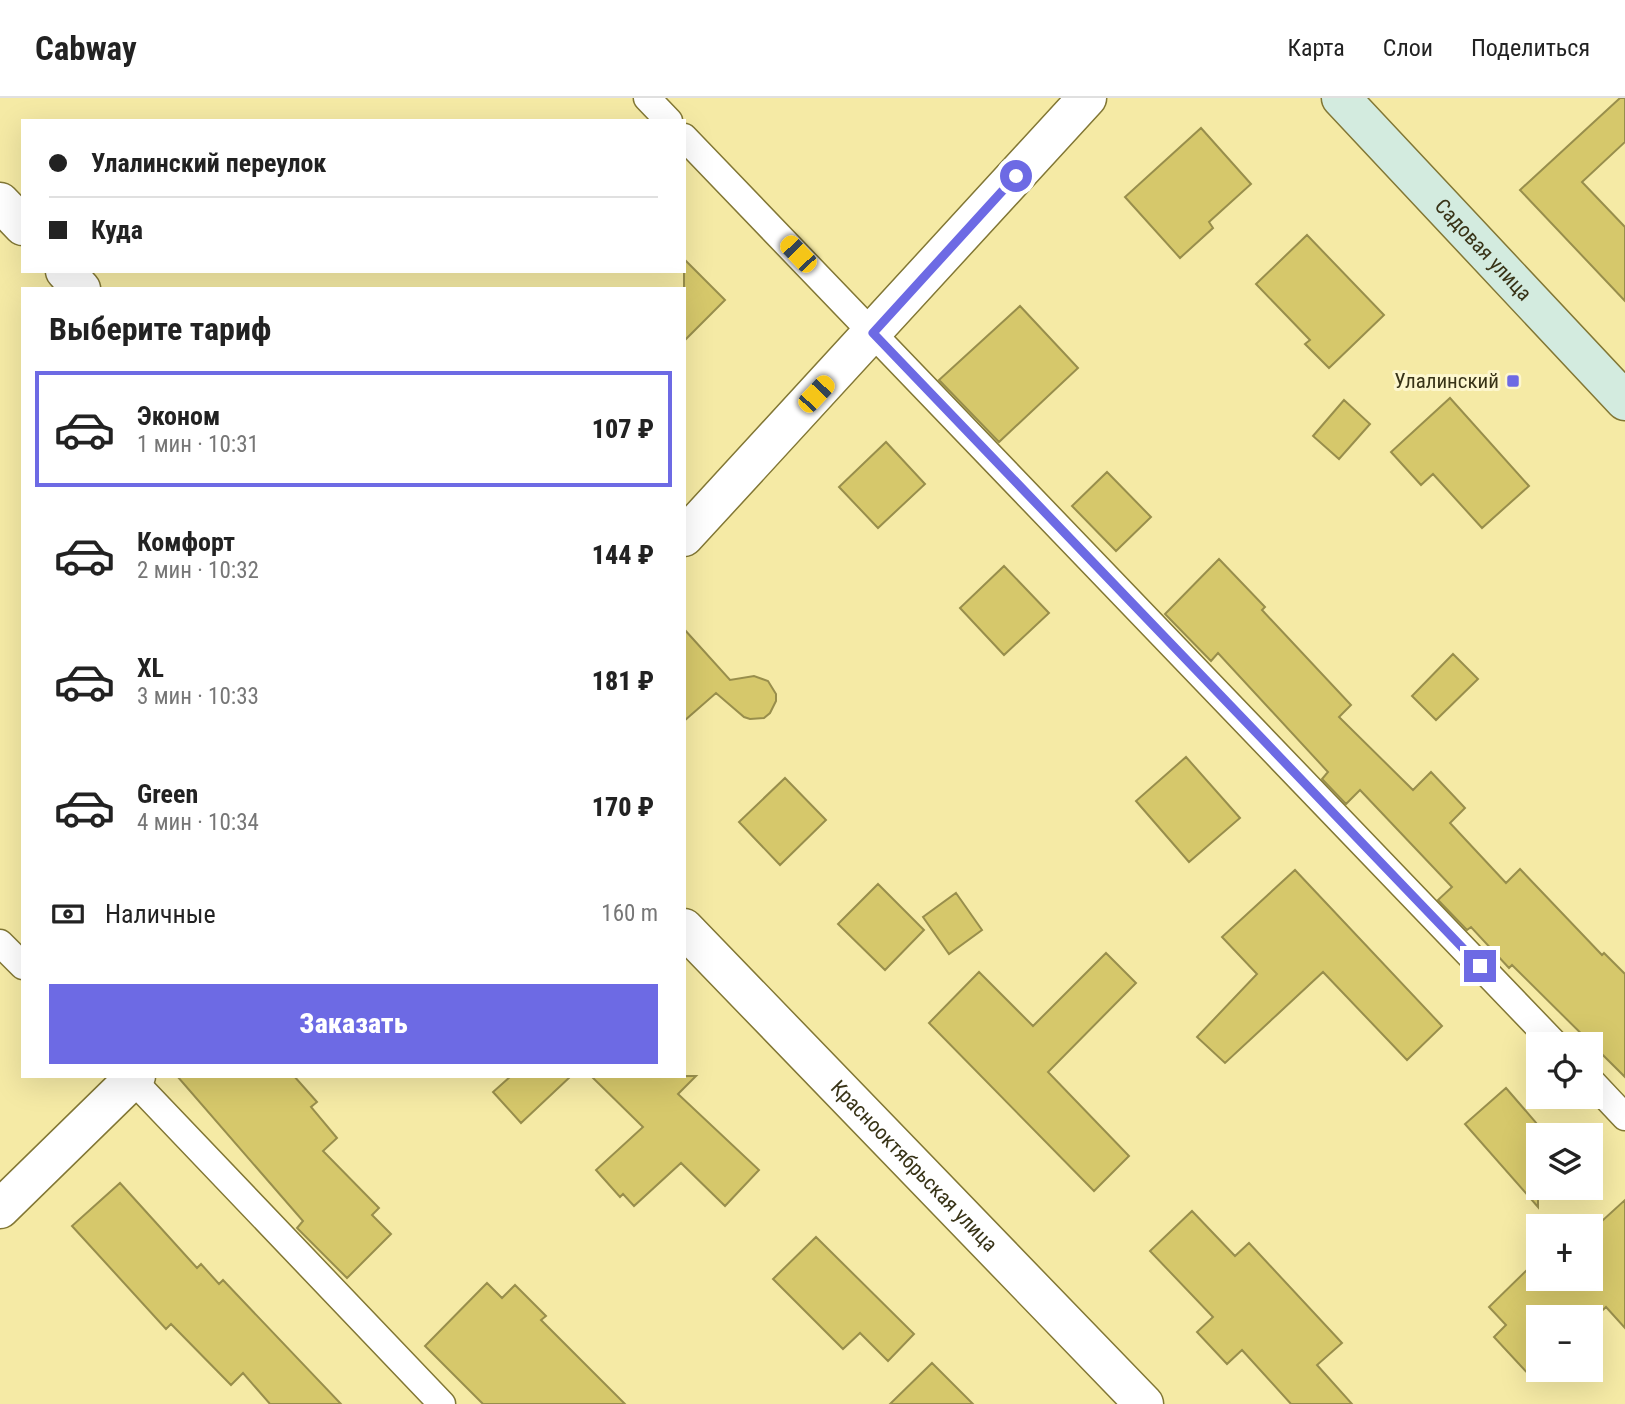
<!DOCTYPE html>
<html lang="ru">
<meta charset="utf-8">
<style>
:root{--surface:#fff;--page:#f6f6f6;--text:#222;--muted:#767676;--line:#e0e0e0;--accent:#6d6ae4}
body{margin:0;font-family:"Roboto Condensed",sans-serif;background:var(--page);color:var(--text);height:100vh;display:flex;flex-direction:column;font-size:26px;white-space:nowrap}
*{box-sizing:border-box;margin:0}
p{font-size:23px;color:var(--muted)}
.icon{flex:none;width:38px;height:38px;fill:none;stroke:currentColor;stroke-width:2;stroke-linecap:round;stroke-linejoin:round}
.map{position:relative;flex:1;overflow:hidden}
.sheet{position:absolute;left:21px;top:189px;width:665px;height:791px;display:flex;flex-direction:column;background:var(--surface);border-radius:0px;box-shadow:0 7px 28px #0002}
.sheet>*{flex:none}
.top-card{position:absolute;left:21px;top:21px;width:665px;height:154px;border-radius:0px;box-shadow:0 7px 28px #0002;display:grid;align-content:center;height:154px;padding:0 28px;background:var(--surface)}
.fabs{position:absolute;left:1526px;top:934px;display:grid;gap:14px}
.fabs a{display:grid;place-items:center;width:77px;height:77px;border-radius:0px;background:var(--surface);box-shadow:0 7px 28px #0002;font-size:35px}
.end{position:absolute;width:32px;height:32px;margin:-16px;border:9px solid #6d6ae4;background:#fff;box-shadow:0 0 0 4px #fff}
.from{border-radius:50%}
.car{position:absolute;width:21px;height:42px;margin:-21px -10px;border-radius:9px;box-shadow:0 0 5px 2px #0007;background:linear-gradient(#f5c518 24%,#345 0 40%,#f5c518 0 76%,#345 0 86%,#f5c518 0)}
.top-card b{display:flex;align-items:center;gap:24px;height:66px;font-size:26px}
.top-card b+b{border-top:2px solid var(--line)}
.top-card i{width:18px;height:18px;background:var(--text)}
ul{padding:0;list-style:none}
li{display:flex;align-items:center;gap:21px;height:116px;margin:0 14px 10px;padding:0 14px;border:4px solid transparent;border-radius:0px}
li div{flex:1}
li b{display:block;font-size:26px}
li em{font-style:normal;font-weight:800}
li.on{border-color:var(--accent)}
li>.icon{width:63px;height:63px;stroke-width:1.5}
h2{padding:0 28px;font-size:32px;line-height:84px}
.pay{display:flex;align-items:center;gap:18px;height:77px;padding:0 28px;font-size:26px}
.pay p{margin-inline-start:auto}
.action{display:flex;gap:14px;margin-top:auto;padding:14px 28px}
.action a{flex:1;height:80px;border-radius:0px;background:var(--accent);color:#fff;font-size:28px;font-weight:800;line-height:80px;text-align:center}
header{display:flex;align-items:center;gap:42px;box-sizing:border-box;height:98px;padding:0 35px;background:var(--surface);border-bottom:2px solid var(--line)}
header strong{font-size:33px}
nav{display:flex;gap:38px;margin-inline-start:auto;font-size:24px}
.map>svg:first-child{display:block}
.building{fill:#d6c86b;stroke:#988e4c;stroke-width:2}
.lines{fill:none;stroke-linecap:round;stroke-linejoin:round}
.lane-casing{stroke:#827735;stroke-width:29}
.street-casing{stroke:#827735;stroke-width:41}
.secondary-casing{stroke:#827735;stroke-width:41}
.lane{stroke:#fff;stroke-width:26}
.street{stroke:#fff;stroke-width:38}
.secondary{stroke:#d3ebdf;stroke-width:38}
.route{stroke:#6d6ae4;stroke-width:9}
.poi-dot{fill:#6d6ae4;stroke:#fdf7ce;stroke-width:2.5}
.labels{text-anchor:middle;stroke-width:6;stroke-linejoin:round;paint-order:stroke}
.street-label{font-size:21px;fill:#383317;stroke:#fdf7ce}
.poi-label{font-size:21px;fill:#383317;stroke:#fdf7ce;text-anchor:end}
</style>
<header>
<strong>Cabway</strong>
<nav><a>Карта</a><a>Слои</a><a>Поделиться</a></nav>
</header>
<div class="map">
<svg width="1625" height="1306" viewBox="0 0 1625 1306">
<rect width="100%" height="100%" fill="#f5eaa5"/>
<!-- building -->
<path class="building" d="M1620,0H1625V44L1582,84L1625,129V203L1520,92Z
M1201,30L1251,86L1209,124L1213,130L1180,160L1125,99Z
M1307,137L1384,217L1329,270L1305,246L1310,242L1256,186Z
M684,161L725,202L684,243Z
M1020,208L1078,270L999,344L939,282Z
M1450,300L1529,388L1482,430L1433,376L1421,387L1391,354Z
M1344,302L1370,326L1339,361L1313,338Z
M886,344L925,386L878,430L839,389Z
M1107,374L1151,419L1116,453L1072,408Z
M1219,461L1265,509L1262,512L1351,607L1339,619L1413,692L1431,674L1465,710L1450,725L1506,785L1520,771L1602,857L1604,855L1625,876V979L1512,867L1509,870L1471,829L1467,832L1438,802L1452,789L1360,692L1346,706L1322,681L1328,674L1218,555L1211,563L1165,516Z
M1004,468L1049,515L1004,557L960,510Z
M684,531L730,582L754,578L768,583L776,596V603L770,615L764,620L750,621L744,619L716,595L684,623Z
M1453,556L1478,581L1436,622L1412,598Z
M1186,659L1240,720L1189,764L1136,703Z
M785,680L826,722L780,767L739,724Z
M1295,772L1442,928L1407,962L1323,874L1225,965L1197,939L1257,876L1222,839Z
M878,786L924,832L885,872L838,826Z
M956,795L982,832L949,856L923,819Z
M1106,855L1136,885L1048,974L1129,1058L1094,1093L929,925L979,874L1033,928Z
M177,978H294L317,1004L311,1009L337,1040L323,1053L379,1110L372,1117L391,1136L347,1180L297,1130L303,1123Z
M511,978H571L521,1025L493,994Z
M591,978H696L678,996L759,1072L725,1108L681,1065L634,1108L623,1096L620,1099L596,1072L643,1029Z
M1506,990L1538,1027V1109L1465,1026Z
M120,1085L197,1170L201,1166L219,1186L223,1182L341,1306H270L243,1275L231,1287L171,1226L166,1231L72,1128Z
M1625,1102V1230L1606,1209L1591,1223V1220H1538L1540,1272L1532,1280L1494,1239L1506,1227L1489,1209L1531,1168L1538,1176V1181H1591V1133Z
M1192,1113L1235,1158L1249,1145L1342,1245L1317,1267L1352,1306H1291L1242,1252L1227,1266L1197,1234L1213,1219L1150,1153Z
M816,1139L914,1236L888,1263L860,1235L843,1251L773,1181Z
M487,1185L502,1200L515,1187L546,1218L541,1222L625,1306H483L425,1248Z
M932,1265L973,1306H890Z"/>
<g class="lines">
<!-- lane casing -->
<g class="lane-casing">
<path id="lane" d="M647,0L669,23
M684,39L1556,947
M0,845L23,868
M129,978L442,1306
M1591,983L1625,1019"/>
</g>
<!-- street casing -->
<g class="street-casing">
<g id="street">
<path d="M0,104L23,128"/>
<path d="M65,173L81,191"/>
<path d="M684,439L1087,0"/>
<path id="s1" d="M684,830L1144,1306"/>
<path d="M0,1111L136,978"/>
</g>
</g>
<!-- secondary casing -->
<g class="secondary-casing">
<g id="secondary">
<path id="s2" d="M1341,0L1625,303"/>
</g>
</g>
<!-- lane -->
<use href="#lane" class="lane"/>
<!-- street -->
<use href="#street" class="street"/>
<!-- secondary -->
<use href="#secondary" class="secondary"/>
</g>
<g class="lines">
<!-- route -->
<path class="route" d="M1016,78L873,235L1480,868"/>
</g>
<!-- markers -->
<rect class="poi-dot" x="1506" y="276" width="14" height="14" rx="3.5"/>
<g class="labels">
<!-- street labels -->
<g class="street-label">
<text dy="7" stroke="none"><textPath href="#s2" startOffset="208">Садовая улица</textPath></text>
<text dy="7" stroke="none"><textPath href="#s1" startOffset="331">Краснооктябрьская улица</textPath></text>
</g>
<!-- poi labels -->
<g class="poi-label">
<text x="1499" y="290">Улалинский</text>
</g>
</g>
</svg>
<div class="fabs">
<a><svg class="icon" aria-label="locate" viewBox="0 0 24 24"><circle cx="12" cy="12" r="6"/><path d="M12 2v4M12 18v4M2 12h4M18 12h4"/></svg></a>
<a><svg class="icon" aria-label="layers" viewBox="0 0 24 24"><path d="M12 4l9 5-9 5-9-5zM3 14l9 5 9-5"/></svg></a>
<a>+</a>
<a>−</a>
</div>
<i class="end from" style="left:1016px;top:78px"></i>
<i class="end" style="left:1480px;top:868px"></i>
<i class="car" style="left:798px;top:156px;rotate:316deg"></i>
<i class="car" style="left:816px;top:296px;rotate:43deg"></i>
<div class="top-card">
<b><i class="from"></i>Улалинский переулок</b>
<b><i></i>Куда</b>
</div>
<section class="sheet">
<h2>Выберите тариф</h2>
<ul>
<li class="on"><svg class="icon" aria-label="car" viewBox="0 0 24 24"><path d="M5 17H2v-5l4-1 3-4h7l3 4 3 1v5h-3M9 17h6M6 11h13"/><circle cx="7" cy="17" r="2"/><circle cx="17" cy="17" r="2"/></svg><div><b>Эконом</b><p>1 мин · 10:31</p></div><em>107 ₽</em></li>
<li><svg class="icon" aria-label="car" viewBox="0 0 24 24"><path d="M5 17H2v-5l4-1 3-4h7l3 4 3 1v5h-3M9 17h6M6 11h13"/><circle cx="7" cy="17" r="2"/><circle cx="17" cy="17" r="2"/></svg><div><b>Комфорт</b><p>2 мин · 10:32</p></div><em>144 ₽</em></li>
<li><svg class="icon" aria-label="car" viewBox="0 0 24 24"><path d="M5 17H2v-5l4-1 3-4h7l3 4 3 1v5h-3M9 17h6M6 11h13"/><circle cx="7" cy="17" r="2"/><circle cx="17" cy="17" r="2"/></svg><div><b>XL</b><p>3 мин · 10:33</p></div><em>181 ₽</em></li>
<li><svg class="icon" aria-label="car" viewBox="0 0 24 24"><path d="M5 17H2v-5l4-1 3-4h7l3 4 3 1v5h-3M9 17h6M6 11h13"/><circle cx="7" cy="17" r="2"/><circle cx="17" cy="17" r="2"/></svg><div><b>Green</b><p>4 мин · 10:34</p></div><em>170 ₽</em></li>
</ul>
<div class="pay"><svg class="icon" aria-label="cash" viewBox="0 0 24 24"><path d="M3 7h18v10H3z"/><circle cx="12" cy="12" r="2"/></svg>Наличные<p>160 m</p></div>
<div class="action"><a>Заказать</a></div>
</section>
</div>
